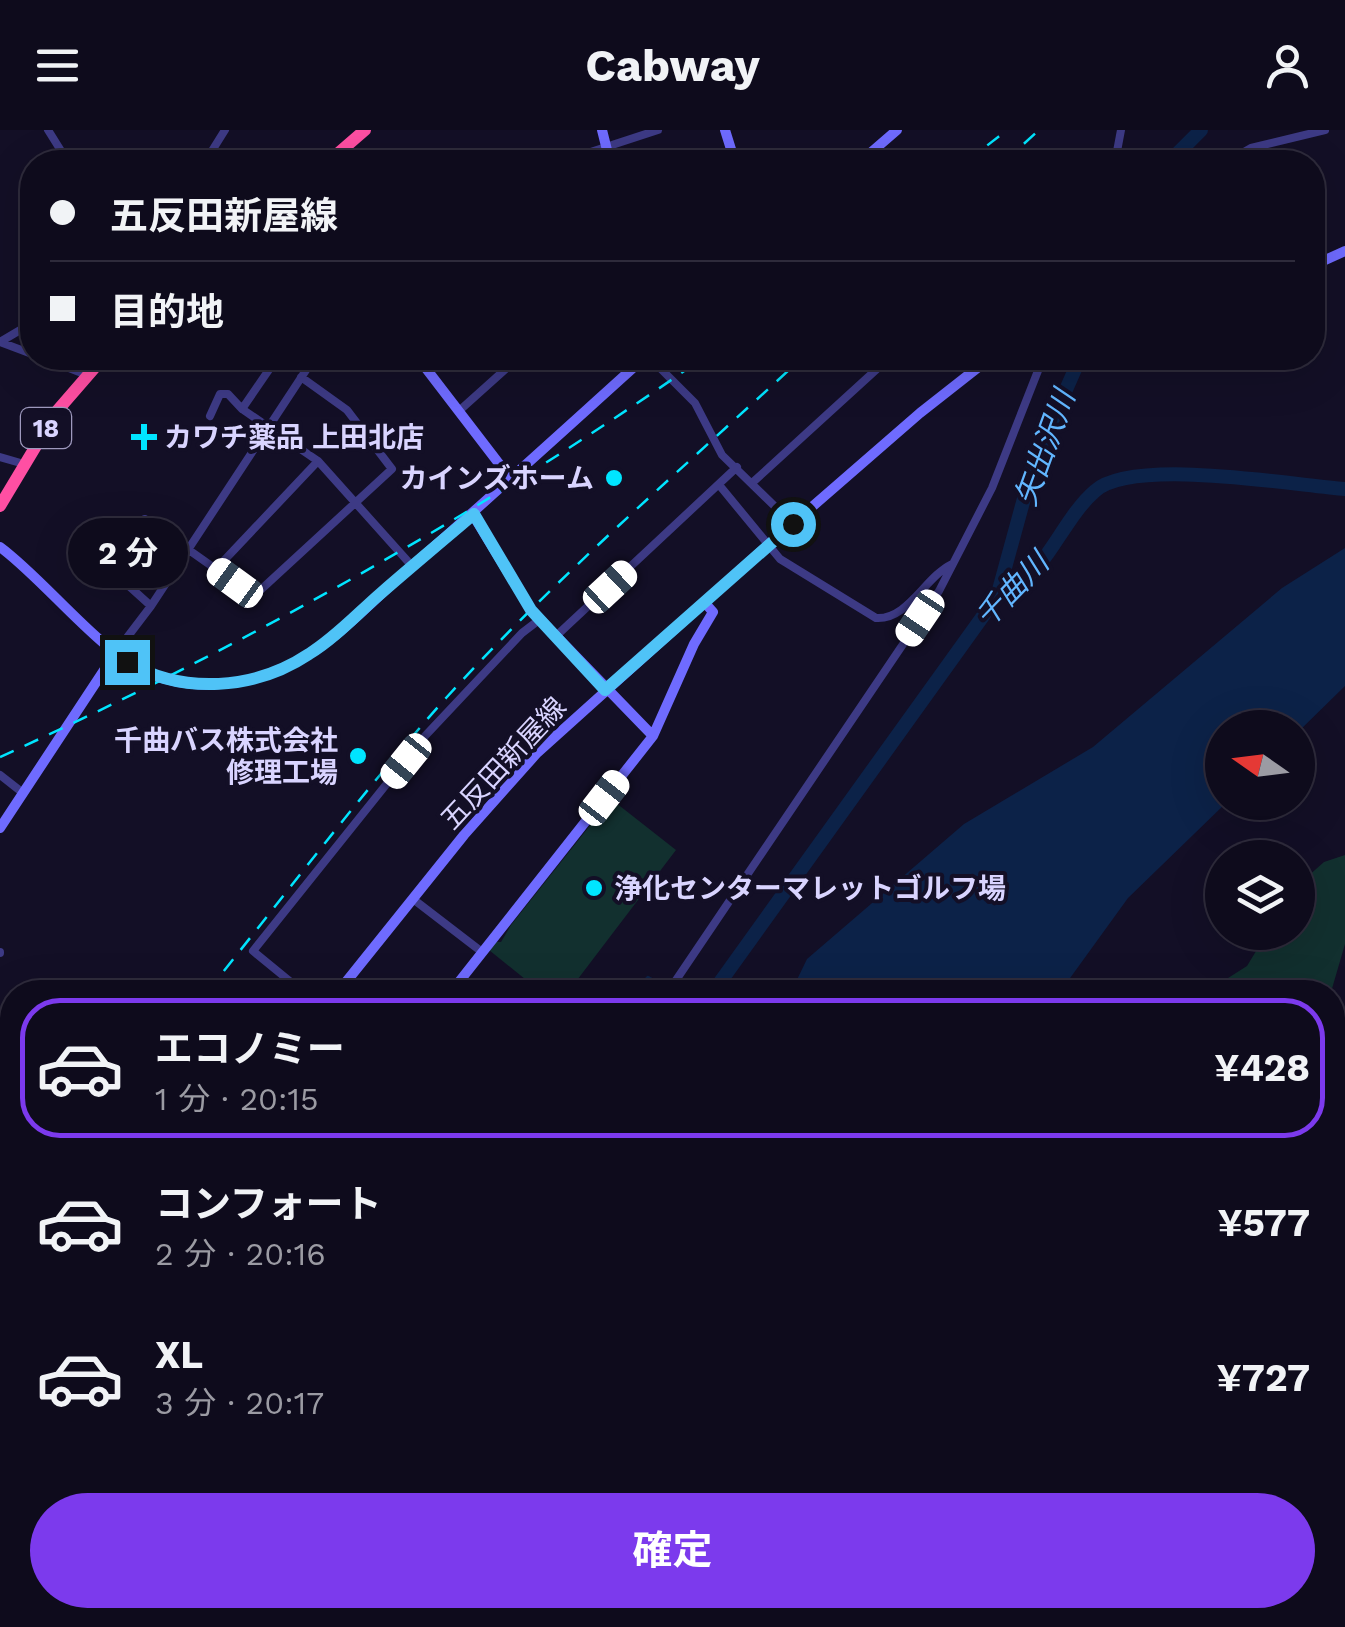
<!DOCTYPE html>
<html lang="ja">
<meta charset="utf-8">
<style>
:root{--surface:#0e0b1c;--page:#1c1929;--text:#f1f3f6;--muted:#9b9ba3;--line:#2e2b3b;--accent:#7c3aed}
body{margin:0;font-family:"Work Sans","Noto Sans JP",sans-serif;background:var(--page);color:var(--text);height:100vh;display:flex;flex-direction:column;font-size:38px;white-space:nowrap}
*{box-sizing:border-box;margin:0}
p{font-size:32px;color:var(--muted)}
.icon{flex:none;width:55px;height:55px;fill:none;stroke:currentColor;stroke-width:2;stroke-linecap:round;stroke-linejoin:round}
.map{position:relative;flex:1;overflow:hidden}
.side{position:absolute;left:0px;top:850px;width:1345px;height:648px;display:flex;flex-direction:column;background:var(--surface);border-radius:40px 40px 0 0;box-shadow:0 10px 40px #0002,0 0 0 2px var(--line)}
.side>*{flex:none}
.top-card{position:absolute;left:20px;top:20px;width:1305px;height:220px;border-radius:40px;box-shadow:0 10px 40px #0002,0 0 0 2px var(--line);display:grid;align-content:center;height:220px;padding:0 30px;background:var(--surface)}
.needle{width:65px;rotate:284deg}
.tools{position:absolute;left:1205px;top:580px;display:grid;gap:20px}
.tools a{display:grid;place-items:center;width:110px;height:110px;border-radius:50%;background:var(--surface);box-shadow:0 10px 40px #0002,0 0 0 2px var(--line);font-size:50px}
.end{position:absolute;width:45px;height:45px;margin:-22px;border:12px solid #4fc3f7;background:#111;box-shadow:0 0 0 5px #111}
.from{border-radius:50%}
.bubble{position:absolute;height:70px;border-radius:35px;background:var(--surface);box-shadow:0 10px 40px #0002,0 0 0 2px var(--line);font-size:32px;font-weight:700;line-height:70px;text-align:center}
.car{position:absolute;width:30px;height:60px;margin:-30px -15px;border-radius:12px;box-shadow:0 0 8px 2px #0007;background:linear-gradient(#fff 24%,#345 0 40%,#fff 0 76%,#345 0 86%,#fff 0)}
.top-card b{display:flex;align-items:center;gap:35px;height:95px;font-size:38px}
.top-card b+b{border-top:2px solid var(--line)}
.top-card i{width:25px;height:25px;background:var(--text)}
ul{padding:18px 0 0;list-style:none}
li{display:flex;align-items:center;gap:30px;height:140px;margin:0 20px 15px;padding:0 10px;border:5px solid transparent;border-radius:40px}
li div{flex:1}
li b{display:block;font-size:38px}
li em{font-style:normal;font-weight:700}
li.on{border-color:var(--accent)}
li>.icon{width:90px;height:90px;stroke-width:1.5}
.cta{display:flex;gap:20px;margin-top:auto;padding:20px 30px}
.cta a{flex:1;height:115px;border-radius:60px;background:var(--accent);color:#fff;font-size:40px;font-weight:700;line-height:115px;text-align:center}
header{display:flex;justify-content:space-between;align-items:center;height:130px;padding:0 30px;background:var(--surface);font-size:45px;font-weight:700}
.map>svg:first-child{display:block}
.green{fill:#12302f}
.water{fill:#0c2248}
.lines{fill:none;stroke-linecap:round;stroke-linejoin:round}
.stream{stroke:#0c2248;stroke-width:2.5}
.river{stroke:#0c2248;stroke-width:14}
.street{stroke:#3d3a85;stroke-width:8}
.secondary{stroke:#6f6bff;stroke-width:10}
.highway{stroke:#ff4fa3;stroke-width:12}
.rail{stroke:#00e5ff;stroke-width:2.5;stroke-dasharray:15 12;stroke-linecap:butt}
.route{stroke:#4fc3f7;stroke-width:12}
.poi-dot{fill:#00e5ff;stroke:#130f26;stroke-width:4}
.labels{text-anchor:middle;stroke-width:8;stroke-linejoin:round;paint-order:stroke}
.shield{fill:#130f26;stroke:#9e99be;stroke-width:2.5}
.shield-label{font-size:25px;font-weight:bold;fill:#d9d4ff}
.poi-label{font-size:28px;font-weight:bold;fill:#d9d4ff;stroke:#130f26;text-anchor:start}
.street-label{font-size:28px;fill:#d9d4ff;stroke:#130f26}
.water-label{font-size:30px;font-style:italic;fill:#62b6ff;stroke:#130f26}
</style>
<header><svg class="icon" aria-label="menu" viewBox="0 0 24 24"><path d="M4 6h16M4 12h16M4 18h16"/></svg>Cabway<svg class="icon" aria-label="person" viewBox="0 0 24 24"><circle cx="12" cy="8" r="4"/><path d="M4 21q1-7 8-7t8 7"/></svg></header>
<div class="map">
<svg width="1345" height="1497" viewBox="0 0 1345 1497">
<rect width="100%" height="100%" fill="#130f26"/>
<!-- green -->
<path class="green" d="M611,669L676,720L568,862H541L489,820L496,812H501L511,795Z
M1345,725V814L1331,862H1206L1247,836L1267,803L1298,802V755L1324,732Z"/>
<!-- water -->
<path class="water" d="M1345,418V556L1298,602V598H1222V672L1226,673L1128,768L1060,862H791L807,829L964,694L1093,617L1282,458Z
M777,1485H876L871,1497H790Z"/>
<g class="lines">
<!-- stream -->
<path class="stream" d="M633,862L648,847L675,862
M907,1485L917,1490H933L937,1485
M188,1497L198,1485"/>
<!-- river -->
<path class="river" d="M1169,32L1201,0
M997,467L1034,332L1080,228
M713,862L996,468C1010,458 1029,448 1039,435C1058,412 1072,381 1095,361C1133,327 1292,355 1345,359
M291,1497L298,1485"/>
<!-- street -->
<path class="street" d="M48,0L68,32
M205,32L225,0
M560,32L658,0
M1115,32L1121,0
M1227,32L1251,18L1325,0
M0,212L32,193
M0,212L32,224
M43,228L87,245
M84,228L80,234L87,245
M277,228L242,279L318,331L412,436
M650,228L695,273L722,325L793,394
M460,280L518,228
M210,286L220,264H228L242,279
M0,327L24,334
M752,353L889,228
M720,356L780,429L876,488C908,490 925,447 952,434
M216,439L318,331
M151,476L88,419L98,410L145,389L254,466L392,339L347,280L301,247
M555,507L737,337
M116,522L151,476L314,228
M0,645L23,663
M413,769L482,822
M0,822V823
M303,862L253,821L425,606L522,503L539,490
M668,862L939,461L992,358L1043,228
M1332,929L1345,886
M1332,970L1345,928
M0,973L12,984
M1332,1038H1345
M0,1056L12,1074
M0,1099L12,1083
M1332,1129L1345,1128
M1332,1213L1345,1214
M1332,1259L1345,1260
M1332,1306H1345
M0,1335L12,1345
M1332,1441L1345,1445
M59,1497L68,1485
M182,1497L192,1485
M944,1497L949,1485
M1243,1497L1247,1485"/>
<!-- secondary -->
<path class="secondary" d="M602,0L610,32
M725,0L735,32
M860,32L897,0
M1312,136L1345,121
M418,228L510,348
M473,385L531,480L653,606
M0,417C46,451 100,523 150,544C194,562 247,556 290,535C332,515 367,476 402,445C483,374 563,301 644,228
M0,698L116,522
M338,862L464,705L537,623L767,416L920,283L990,228
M451,862L653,606L694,514L713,482L705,473
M0,1282L12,1266
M253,1497L260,1485"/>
<!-- highway -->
<path class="highway" d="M328,32L365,0
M0,376L57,281L103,228
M0,989L12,1000
M437,1485L448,1497"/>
<!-- rail -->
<path class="rail" d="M966,32L1007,0
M1004,32L1039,0
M0,627C245,516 483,382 703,228
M207,862C286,764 362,662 446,568C556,447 682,339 802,228
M0,1113L12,1097"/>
</g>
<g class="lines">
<!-- route -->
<path class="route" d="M127,532C183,565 255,560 309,524C335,508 357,484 380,464C411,437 442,411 474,384L531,480L605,560L793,394"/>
</g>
<!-- markers -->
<g class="poi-dot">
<path d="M139 292h10v10h10v10h-10v10h-10v-10h-10v-10h10z"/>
<circle cx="614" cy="348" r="10"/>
<circle cx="358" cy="626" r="10"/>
<circle cx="594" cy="758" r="10"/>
</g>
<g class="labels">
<!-- shield labels -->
<rect class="shield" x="21" y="278" width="50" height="40" rx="8"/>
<g class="shield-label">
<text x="46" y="307">18</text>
</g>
<!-- poi labels -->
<g class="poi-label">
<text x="164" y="317">カワチ薬品 上田北店</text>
<text x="594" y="358" text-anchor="end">カインズホーム</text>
<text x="338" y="620" text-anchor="end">千曲バス株式会社<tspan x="338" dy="32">修理工場</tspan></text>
<text x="614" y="768">浄化センターマレットゴルフ場</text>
</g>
<!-- street labels -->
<g class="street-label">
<text transform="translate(503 633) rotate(-47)" y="10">五反田新屋線</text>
</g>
<!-- water labels -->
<g class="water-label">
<text transform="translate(1045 318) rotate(-70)" y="10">矢出沢川</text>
<text transform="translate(1012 460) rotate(-46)" y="10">千曲川</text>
</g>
</g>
</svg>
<div class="tools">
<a><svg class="needle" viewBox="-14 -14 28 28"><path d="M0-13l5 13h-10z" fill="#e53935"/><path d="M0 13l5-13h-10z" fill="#9b9ba3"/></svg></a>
<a><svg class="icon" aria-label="layers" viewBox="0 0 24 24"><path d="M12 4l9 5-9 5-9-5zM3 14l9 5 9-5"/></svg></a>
</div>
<i class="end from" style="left:793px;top:394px"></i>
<i class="end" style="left:127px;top:532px"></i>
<div class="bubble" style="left:68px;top:388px;width:120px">2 分</div>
<i class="car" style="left:235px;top:453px;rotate:306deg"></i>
<i class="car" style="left:610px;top:457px;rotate:47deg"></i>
<i class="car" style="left:920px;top:488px;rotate:214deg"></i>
<i class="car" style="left:406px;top:631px;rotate:219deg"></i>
<i class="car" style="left:604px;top:668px;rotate:38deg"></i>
<div class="top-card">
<b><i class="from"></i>五反田新屋線</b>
<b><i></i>目的地</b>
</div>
<section class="side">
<ul>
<li class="on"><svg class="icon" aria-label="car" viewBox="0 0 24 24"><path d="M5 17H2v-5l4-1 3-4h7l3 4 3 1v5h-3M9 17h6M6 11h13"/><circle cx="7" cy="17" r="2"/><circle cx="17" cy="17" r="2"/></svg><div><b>エコノミー</b><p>1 分 · 20:15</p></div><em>¥428</em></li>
<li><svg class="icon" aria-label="car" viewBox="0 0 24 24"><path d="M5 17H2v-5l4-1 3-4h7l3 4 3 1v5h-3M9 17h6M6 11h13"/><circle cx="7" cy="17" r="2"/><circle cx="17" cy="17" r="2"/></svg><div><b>コンフォート</b><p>2 分 · 20:16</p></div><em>¥577</em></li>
<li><svg class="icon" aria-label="car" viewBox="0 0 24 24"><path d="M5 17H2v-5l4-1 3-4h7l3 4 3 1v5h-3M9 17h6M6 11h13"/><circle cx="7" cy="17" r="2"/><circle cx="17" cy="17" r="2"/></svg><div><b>XL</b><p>3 分 · 20:17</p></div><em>¥727</em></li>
</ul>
<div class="cta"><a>確定</a></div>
</section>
</div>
